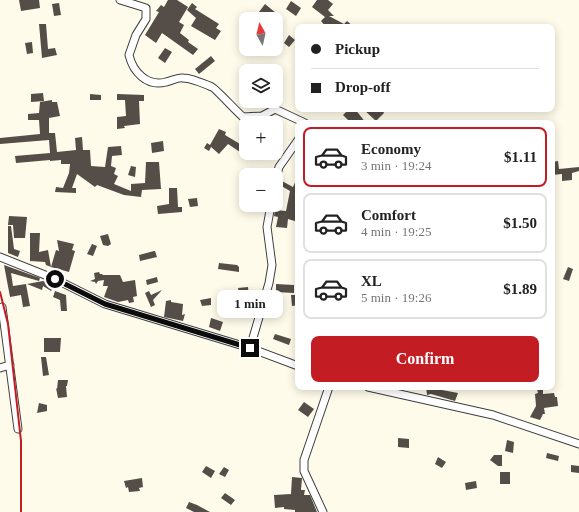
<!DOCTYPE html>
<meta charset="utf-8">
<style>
:root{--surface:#fff;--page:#f6f6f6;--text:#222;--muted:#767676;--line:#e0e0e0;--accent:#c31c22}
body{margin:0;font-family:Georgia,serif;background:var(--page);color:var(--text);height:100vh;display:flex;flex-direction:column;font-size:15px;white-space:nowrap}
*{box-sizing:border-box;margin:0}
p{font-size:13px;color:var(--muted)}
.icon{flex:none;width:22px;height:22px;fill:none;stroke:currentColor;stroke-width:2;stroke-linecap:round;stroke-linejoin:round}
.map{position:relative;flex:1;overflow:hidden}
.details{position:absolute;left:295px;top:120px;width:260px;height:270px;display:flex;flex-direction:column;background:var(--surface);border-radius:8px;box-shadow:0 2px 10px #0003}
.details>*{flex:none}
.banner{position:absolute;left:295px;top:24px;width:260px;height:88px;border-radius:8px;box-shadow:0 2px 10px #0003;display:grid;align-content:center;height:88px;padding:0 16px;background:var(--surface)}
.needle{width:26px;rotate:352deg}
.controls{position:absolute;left:239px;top:12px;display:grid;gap:8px}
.controls a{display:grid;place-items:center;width:44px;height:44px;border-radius:8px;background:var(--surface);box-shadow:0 2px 10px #0003;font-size:20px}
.end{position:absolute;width:18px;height:18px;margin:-9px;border:5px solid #0b0b0b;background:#fff;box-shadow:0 0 0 2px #fff}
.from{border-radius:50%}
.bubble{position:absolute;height:28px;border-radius:8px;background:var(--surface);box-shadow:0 2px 10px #0003;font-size:13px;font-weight:800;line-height:28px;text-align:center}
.banner b{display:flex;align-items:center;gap:14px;height:38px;font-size:15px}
.banner b+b{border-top:1px solid var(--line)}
.banner i{width:10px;height:10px;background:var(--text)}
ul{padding:7px 0 0;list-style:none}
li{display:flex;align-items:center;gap:12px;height:60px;margin:0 8px 6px;padding:0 8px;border:2px solid var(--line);border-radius:8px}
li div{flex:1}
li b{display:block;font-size:15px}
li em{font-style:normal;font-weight:800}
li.active{border-color:var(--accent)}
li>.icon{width:36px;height:36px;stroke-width:1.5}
.action{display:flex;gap:8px;margin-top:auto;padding:8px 16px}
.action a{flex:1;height:46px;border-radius:8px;background:var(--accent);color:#fff;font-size:16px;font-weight:800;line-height:46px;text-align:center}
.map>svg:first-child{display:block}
.building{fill:#554d47}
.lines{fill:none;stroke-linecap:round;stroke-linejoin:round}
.street-casing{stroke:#3e3e3e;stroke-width:9}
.street{stroke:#fff;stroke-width:7}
.rail{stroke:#c31c22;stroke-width:2}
.route{stroke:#0b0b0b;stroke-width:5}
</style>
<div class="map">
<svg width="579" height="512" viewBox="0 0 579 512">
<rect width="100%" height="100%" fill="#fffbea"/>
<!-- building -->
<path class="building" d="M19,0H39L40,8L21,11Z
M168,0H177L188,7L179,22L184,25L180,33L189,40L188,42L198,49L193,55L162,33L156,43L145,35L159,12L156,11L161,5L164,7Z
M317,0H328L333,4L328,10L334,16H329L344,24L347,21L354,27H326L321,21L325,17L312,7Z
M291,1L301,8L296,16L286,9Z
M59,3L61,15L54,16L52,4Z
M192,3L197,7L195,9L219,24L216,28L221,31L215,40L191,26L196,18L187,10Z
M265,4L276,13L269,19L259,12Z
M39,24H46L48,49L55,48L57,55L42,58Z
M289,35L295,40L289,47L284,43Z
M32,42L33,53L27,54L25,43Z
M165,48L172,52L165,63L158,58Z
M211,56L215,61L199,74L195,69Z
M43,93L44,101L31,102V94Z
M90,94L101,95V100H90Z
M117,94L144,95V101H139L140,124L124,126L125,128L117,129V117L126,116L125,100H117Z
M52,100V102H57L60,116L49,118V133H55L57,152L76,150L75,138L82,137L83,150H90L91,166L105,167L108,147L121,146L122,155L112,156L111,166L116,168L114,174L118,176L114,184L131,191V184L145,183L146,162H159L161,189L142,190L141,197L124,195L97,185L95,187L77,174L72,188H76V193L55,192L56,187L63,188L69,173L70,164H61V160L50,161V160L16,163L15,156L50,153L49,140L0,144V138L40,134L39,120H28V114L39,113L40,102Z
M349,109H355L366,123H351L343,115Z
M363,109H382L384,113L376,121Z
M219,129L226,132L225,135L240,144L242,147L240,152L228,144L219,154L211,147L209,151L204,148L207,143L210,145Z
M163,141L164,151L152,153L151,143Z
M558,161L559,169L579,167V171L572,173V180L562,181V174L552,175V162Z
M131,166L136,167L135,177L128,175Z
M298,176V222L288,219L287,228L276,227L278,217L274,216L275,210L286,211L290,191L278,184L280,180L293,187Z
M169,188H177L178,207H182V212L158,214L157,206L169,204Z
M197,198L198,206L190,207L188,199Z
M9,216L27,217L25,238H14L13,225H8Z
M8,226H11L14,249L20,251L18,257L8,253Z
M30,233H40L39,252L48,250L51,267L46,265L45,262L30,261Z
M108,234L111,244L108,246L103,245L100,236Z
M57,240L74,244L72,250L75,251L69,272L51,267L56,250L59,251Z
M92,244L97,246L93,256L87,254Z
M154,251H155L157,257L140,261L139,255Z
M219,263L237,265L239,267V272L218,269Z
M4,265L40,278L39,281L11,273L13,286L26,284L30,306L23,307L21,295L10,297Z
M568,267L573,269L569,281L563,279Z
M99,272L100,274H103L102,275H120L123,282L135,280L137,296L133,297L134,302L129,303L128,300L118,302L104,297L108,286H103L104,280L98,281L96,284L95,282L90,281L95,279L94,273Z
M157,277L158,282L147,285L146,280Z
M43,281L54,285L51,291L43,286L42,290L27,284Z
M276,284L294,285V293L276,292Z
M248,287L250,306H238L237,298H240L238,288Z
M162,290L153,300L155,305L151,307L145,293L149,291L151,295Z
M55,291L66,295L67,311H61L60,300L53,297Z
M291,295H296L298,305L292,306Z
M211,298V305L202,306L200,300Z
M171,300V302L183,304L182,315L185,314L183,321L164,317L166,301Z
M211,318L223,322L220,331L209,327Z
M275,334L291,339L289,345L273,339Z
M44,338H61L60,352H44Z
M41,357H46L49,375L43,376Z
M58,380H68L67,386H66L67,397L58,398L56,388L57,389Z
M426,387L458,393L455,401L431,394L427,395Z
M537,389H543V394L554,393L555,397H557L558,406L544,408L545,414H543L540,420L530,417L536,406L535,394L538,393Z
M304,402L314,409L308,417L298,410Z
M39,403L47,405V411L37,413Z
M398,438L409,439V448L398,447Z
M507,440L514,442L513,453L505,451Z
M547,453L559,456L558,461L546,458Z
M494,455H502V466H498L490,460Z
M438,457L446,462L442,468L435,464Z
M571,465L579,466V473L571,472Z
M206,466L215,471L211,478L202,472Z
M224,467L229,470L225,477L219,474Z
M500,472H510V484H500Z
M292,477L302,478L301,490H305L304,495H310L317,512H295V510L284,509V507L275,508L274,495L291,494Z
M142,478L143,487L139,488L140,491L129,492L128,487L126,488L124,481Z
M476,481L477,488L466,490L465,483Z
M225,493L235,500L231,505L221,498Z
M189,502L197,505L210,512H194L186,508Z"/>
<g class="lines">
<!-- street casing -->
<g class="street-casing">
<path id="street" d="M120,0L146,8V19L136,35L129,55C133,72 147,87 166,82C171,81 178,77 183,78C191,78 205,84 212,87C215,88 237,112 243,117L262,116L275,109L305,123
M276,178L279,167L298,140
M0,257L55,279L105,304L250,348L298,366
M2,307L18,429
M250,348L269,283L272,265L267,227L271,205
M0,368L10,365
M368,387L493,415L579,444
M323,512L304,471V460L329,387"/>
</g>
<!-- street -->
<use href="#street" class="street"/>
<!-- rail -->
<path class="rail" d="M0,292L8,324L21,441V512"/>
</g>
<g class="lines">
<!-- route -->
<path class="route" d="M55,279L105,304L250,348"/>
</g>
</svg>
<div class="controls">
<a><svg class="needle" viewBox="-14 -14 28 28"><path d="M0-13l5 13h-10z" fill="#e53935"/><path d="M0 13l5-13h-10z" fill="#767676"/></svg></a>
<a><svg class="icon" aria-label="layers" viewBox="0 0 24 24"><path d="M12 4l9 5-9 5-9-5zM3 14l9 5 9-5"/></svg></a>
<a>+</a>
<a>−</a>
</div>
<i class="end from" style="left:55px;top:279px"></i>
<i class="end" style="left:250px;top:348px"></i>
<div class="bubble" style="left:217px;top:290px;width:66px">1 min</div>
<div class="banner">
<b><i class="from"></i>Pickup</b>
<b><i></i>Drop-off</b>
</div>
<section class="details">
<ul>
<li class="active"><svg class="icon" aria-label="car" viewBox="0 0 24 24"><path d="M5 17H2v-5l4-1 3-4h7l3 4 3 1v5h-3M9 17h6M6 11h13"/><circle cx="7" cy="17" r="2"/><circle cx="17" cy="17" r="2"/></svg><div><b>Economy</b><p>3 min · 19:24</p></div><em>$1.11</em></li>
<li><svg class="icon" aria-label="car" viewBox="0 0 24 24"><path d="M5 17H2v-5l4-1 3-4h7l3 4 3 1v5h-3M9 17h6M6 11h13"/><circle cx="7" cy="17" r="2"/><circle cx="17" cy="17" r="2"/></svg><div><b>Comfort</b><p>4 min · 19:25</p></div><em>$1.50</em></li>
<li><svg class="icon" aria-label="car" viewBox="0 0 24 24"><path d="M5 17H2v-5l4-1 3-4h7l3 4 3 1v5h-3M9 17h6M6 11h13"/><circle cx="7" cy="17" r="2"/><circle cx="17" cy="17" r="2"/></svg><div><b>XL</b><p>5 min · 19:26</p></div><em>$1.89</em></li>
</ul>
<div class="action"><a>Confirm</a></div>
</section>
</div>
